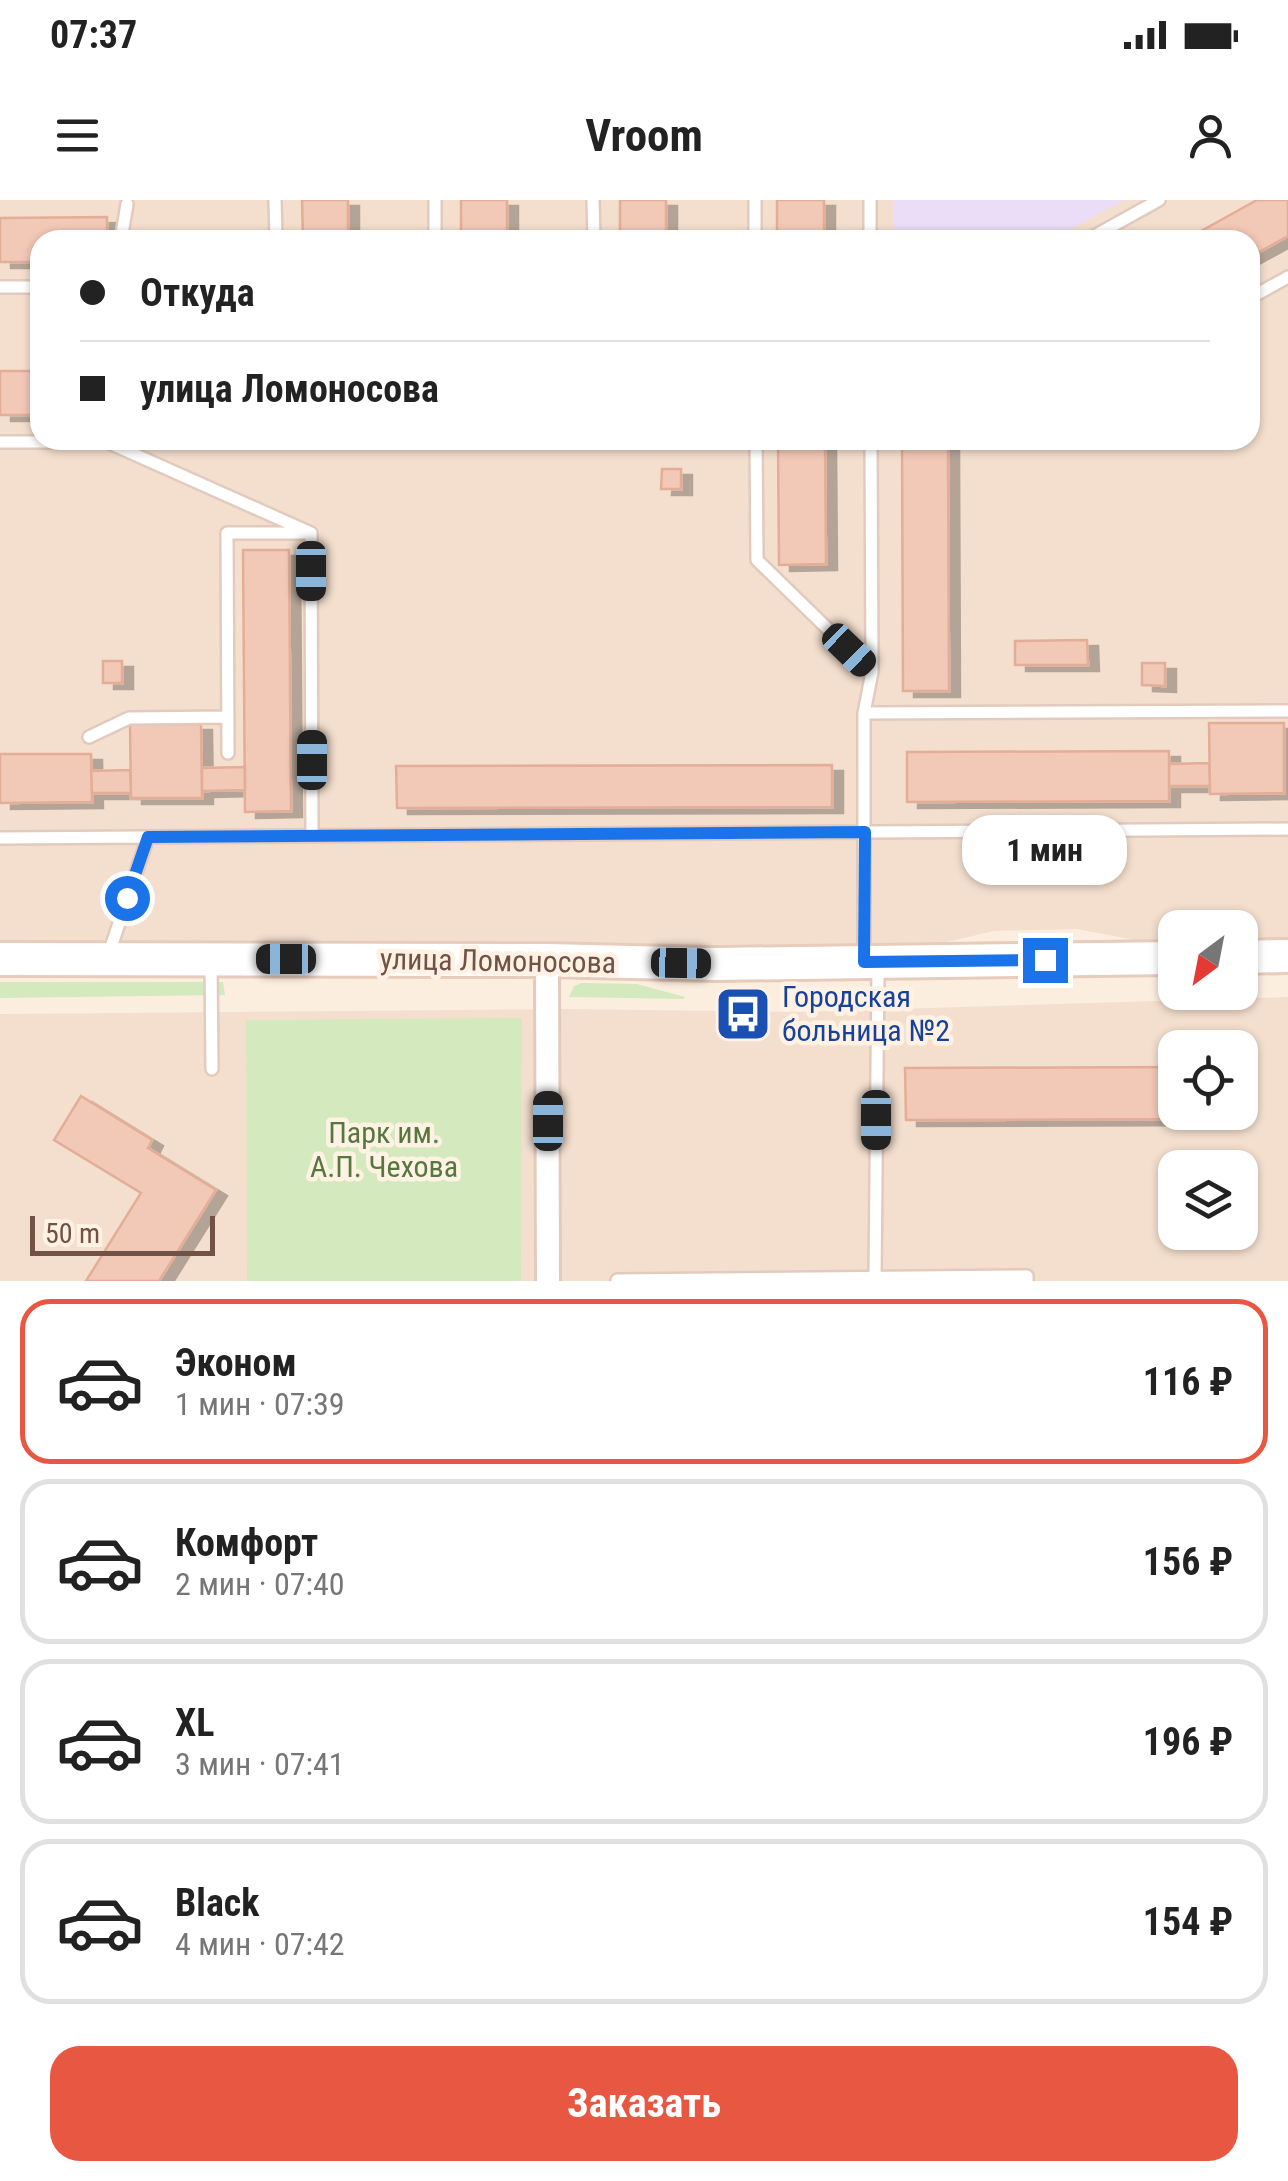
<!DOCTYPE html>
<html lang="ru">
<meta charset="utf-8">
<style>
:root{--surface:#fff;--page:#f6f6f6;--text:#222;--muted:#767676;--line:#e0e0e0;--accent:#e85742}
body{margin:0;font-family:"Roboto Condensed",sans-serif;background:var(--page);color:var(--text);height:100vh;display:flex;flex-direction:column;font-size:38px;white-space:nowrap}
*{box-sizing:border-box;margin:0}
p{font-size:32px;color:var(--muted)}
.icon{flex:none;width:55px;height:55px;fill:none;stroke:currentColor;stroke-width:2;stroke-linecap:round;stroke-linejoin:round}
.map{position:relative;height:1081px;overflow:hidden}
.drawer{display:flex;flex-direction:column;background:var(--surface);flex:1}
.drawer>*{flex:none}
.banner{position:absolute;left:30px;top:30px;width:1230px;height:220px;border-radius:30px;box-shadow:0 2px 8px #0004;display:grid;align-content:center;height:220px;padding:0 50px;background:var(--surface)}
.needle{width:65px;rotate:212deg}
.controls{position:absolute;left:1158px;top:710px;display:grid;gap:20px}
.controls a{display:grid;place-items:center;width:100px;height:100px;border-radius:20px;background:var(--surface);box-shadow:0 2px 8px #0004;font-size:50px}
.scale{position:absolute;left:30px;bottom:25px;width:185px;box-sizing:border-box;padding-left:10px;border:5px solid #725247;border-top:0;font-size:28px;line-height:35px;white-space:nowrap;color:#725247;-webkit-text-stroke:8px #fff2e5;paint-order:stroke}
.end{position:absolute;width:45px;height:45px;margin:-22px;border:12px solid #1a73e8;background:#fff;box-shadow:0 0 0 5px #fff}
.from{border-radius:50%}
.bubble{position:absolute;height:70px;border-radius:30px;background:var(--surface);box-shadow:0 2px 8px #0004;font-size:32px;font-weight:700;line-height:70px;text-align:center}
.car{position:absolute;width:30px;height:60px;margin:-30px -15px;border-radius:12px;box-shadow:0 0 8px 2px #0007;background:linear-gradient(#222 24%,#8ab4d8 0 40%,#222 0 76%,#8ab4d8 0 86%,#222 0)}
.banner b{display:flex;align-items:center;gap:35px;height:95px;font-size:38px}
.banner b+b{border-top:2px solid var(--line)}
.banner i{width:25px;height:25px;background:var(--text)}
ul{padding:18px 0 0;list-style:none}
li{display:flex;align-items:center;gap:30px;height:165px;margin:0 20px 15px;padding:0 30px;border:5px solid var(--line);border-radius:30px}
li div{flex:1}
li b{display:block;font-size:38px}
li em{font-style:normal;font-weight:700}
li.selected{border-color:var(--accent)}
li>.icon{width:90px;height:90px;stroke-width:1.5}
.cta{display:flex;gap:20px;margin-top:auto;padding:20px 50px}
.cta a{flex:1;height:115px;border-radius:30px;background:var(--accent);color:#fff;font-size:40px;font-weight:700;line-height:115px;text-align:center}
.status{display:flex;justify-content:space-between;align-items:center;height:70px;padding:0 50px;background:var(--surface);direction:ltr}
.status svg{height:28px;fill:currentColor}
header{display:flex;justify-content:space-between;align-items:center;height:130px;padding:0 50px;background:var(--surface);font-size:45px;font-weight:700}
.map>svg:first-child{display:block}
.residential{fill:#f4dfce;fill-rule:evenodd}
.education{fill:#ebdcf8}
.green{fill:#d4e9be}
.building{fill:#f2c8b7;stroke:#e4ad97;stroke-width:2.5;filter:url(#shadow)}
.lines{fill:none;stroke-linecap:round;stroke-linejoin:round}
.lane-casing{stroke:#e2cbbe;stroke-width:16}
.street-casing{stroke:#e2cbbe;stroke-width:28}
.secondary-casing{stroke:#e7cbbb;stroke-width:38}
.lane{stroke:#fff;stroke-width:11}
.street{stroke:#fff;stroke-width:22}
.secondary{stroke:#fff;stroke-width:32}
.route{stroke:#1a73e8;stroke-width:12}
.labels{text-anchor:middle;stroke-width:9;stroke-linejoin:round;paint-order:stroke}
.street-label{font-size:30px;fill:#725247;stroke:#fff2e5}
.transit-label{font-size:30px;fill:#164399;stroke:#fff2e5;text-anchor:start}
.park-label{font-size:30px;fill:#55783f;stroke:#fff2e5}
</style>
<div class="status"><b>07:37</b><svg viewBox="0 0 49 12"><path d="M0 12V9h3v3zM5 12V6h3v6zM10 12V3h3v9zM15 12V0h3v12zM26 1h20v11H26zM47 4h2v5h-2z"/></svg></div>
<header><svg class="icon" aria-label="menu" viewBox="0 0 24 24"><path d="M4 6h16M4 12h16M4 18h16"/></svg>Vroom<svg class="icon" aria-label="person" viewBox="0 0 24 24"><circle cx="12" cy="8" r="4"/><path d="M4 21q1-7 8-7t8 7"/></svg></header>
<div class="map">
<svg width="1288" height="1081" viewBox="0 0 1288 1081">
<defs>
<filter id="shadow"><feDropShadow dx="11" dy="6" stdDeviation="0" flood-color="#0004"/></filter>
</defs>
<rect width="100%" height="100%" fill="#fceedf"/>
<!-- residential -->
<path class="residential" d="M0,0H1288V742H1240V728H1175V742H1145L1077,729L994,731L934,745L0,744ZM40,40H1250V240H40Z
M1288,797V1081H0V814L571,809L799,812ZM1175,848H1240V912H1175ZM1175,968H1240V1032H1175Z"/>
<!-- education -->
<path class="education" d="M894,0H1124L1051,40H894Z"/>
<!-- green -->
<path class="green" d="M0,782H223L225,795L0,798Z
M582,783L637,784L685,797L684,799L569,797L574,786Z
M522,818L521,1081H247L246,820Z"/>
<!-- building -->
<path class="building" d="M302,0H348V40H303Z
M461,0H507V40H461Z
M620,0H666V40H620Z
M777,0H824V40H777Z
M1257,0H1288V36L1250,57V40H1185Z
M107,17V40H40V62H0V18Z
M0,171H40V215H0Z
M778,240H825L826,364L779,365Z
M902,240H948L949,491H903Z
M662,269H681V289H661Z
M243,350H289L291,611L245,612Z
M1087,440L1088,465H1015V441Z
M103,461H122V483H103Z
M1142,463H1165V486L1142,485Z
M1209,523H1284V593L1210,594Z
M130,524H201L202,598H131Z
M1169,551V601L907,602V552Z
M0,554H91L92,602L0,603Z
M1209,563L1210,586H1169V564Z
M832,565V607L397,608L396,566Z
M245,567V590L202,591V568Z
M130,570L131,593H92L91,571Z
M1175,867V912H1217V919L906,920L905,868Z
M81,896L152,940L148,948L216,990L159,1081H86L141,993L54,940Z"/>
<g class="lines">
<!-- lane casing -->
<g class="lane-casing">
<path id="lane" d="M275,0L276,40
M435,0V40
M593,0L594,40
M755,0V40
M870,0V40
M121,40L127,4
M1087,40L1159,0
M0,87H40
M1250,98L1288,77
M756,240L757,360L872,472
M0,242H107L311,333
M311,333L312,635
M864,513L1288,511
M89,537L129,518L228,517
M228,553L227,333H306
M0,638L1288,629
M108,756L148,637
M864,760V513L872,472L871,240
M211,763L212,869
M875,1077L878,766
M617,1080L1027,1076V1081"/>
</g>
<!-- street casing -->
<g class="street-casing">
<path id="street" d="M547,760L548,1081"/>
</g>
<!-- secondary casing -->
<g class="secondary-casing">
<path id="secondary" d="M1240,757L1288,756
M0,759L547,760L715,764L1175,758"/>
</g>
<!-- lane -->
<use href="#lane" class="lane"/>
<!-- street -->
<use href="#street" class="street"/>
<!-- secondary -->
<use href="#secondary" class="secondary"/>
</g>
<g class="lines">
<!-- route -->
<path class="route" d="M127,698L148,637L865,632L864,762L1045,760"/>
</g>
<!-- icons -->
<defs>
<g id="bus-square" transform="scale(2.875)"><rect x="-9" y="-9" width="18" height="18" rx="4" fill="#1a4fb4" stroke="#fff2e5"/><path d="M-5-6H5V4H4V6H2V4H-2V6H-4V4H-5ZM-3.5-4V0h7V-4ZM-3.5 1.2v1.5H-2V1.2ZM2 1.2v1.5H3.5V1.2Z" fill="#fff"/></g>
</defs>
<g fill-rule="evenodd">
<use href="#bus-square" x="743" y="814"/>
</g>
<g class="labels">
<!-- street labels -->
<g class="street-label">
<text transform="translate(498 761) rotate(1)" y="10">улица Ломоносова</text>
</g>
<!-- transit labels -->
<g class="transit-label">
<text x="782" y="807">Городская<tspan x="782" dy="34">больница №2</tspan></text>
</g>
<!-- park labels -->
<g class="park-label">
<text x="384" y="943">Парк им.<tspan x="384" dy="34">А.П. Чехова</tspan></text>
</g>
</g>
</svg>
<div class="controls">
<a><svg class="needle" viewBox="-14 -14 28 28"><path d="M0-13l5 13h-10z" fill="#e53935"/><path d="M0 13l5-13h-10z" fill="#767676"/></svg></a>
<a><svg class="icon" aria-label="locate" viewBox="0 0 24 24"><circle cx="12" cy="12" r="6"/><path d="M12 2v4M12 18v4M2 12h4M18 12h4"/></svg></a>
<a><svg class="icon" aria-label="layers" viewBox="0 0 24 24"><path d="M12 4l9 5-9 5-9-5zM3 14l9 5 9-5"/></svg></a>
</div>
<div class="scale">50 m</div>
<i class="end from" style="left:127px;top:698px"></i>
<i class="end" style="left:1045px;top:760px"></i>
<div class="bubble" style="left:962px;top:615px;width:165px">1 мин</div>
<i class="car" style="left:311px;top:371px;rotate:180deg"></i>
<i class="car" style="left:849px;top:450px;rotate:134deg"></i>
<i class="car" style="left:312px;top:560px;rotate:0deg"></i>
<i class="car" style="left:286px;top:759px;rotate:270deg"></i>
<i class="car" style="left:681px;top:763px;rotate:91deg"></i>
<i class="car" style="left:876px;top:920px;rotate:180deg"></i>
<i class="car" style="left:548px;top:921px;rotate:0deg"></i>
<div class="banner">
<b><i class="from"></i>Откуда</b>
<b><i></i>улица Ломоносова</b>
</div>
</div>
<section class="drawer">
<ul>
<li class="selected"><svg class="icon" aria-label="car" viewBox="0 0 24 24"><path d="M5 17H2v-5l4-1 3-4h7l3 4 3 1v5h-3M9 17h6M6 11h13"/><circle cx="7" cy="17" r="2"/><circle cx="17" cy="17" r="2"/></svg><div><b>Эконом</b><p>1 мин · 07:39</p></div><em>116 ₽</em></li>
<li><svg class="icon" aria-label="car" viewBox="0 0 24 24"><path d="M5 17H2v-5l4-1 3-4h7l3 4 3 1v5h-3M9 17h6M6 11h13"/><circle cx="7" cy="17" r="2"/><circle cx="17" cy="17" r="2"/></svg><div><b>Комфорт</b><p>2 мин · 07:40</p></div><em>156 ₽</em></li>
<li><svg class="icon" aria-label="car" viewBox="0 0 24 24"><path d="M5 17H2v-5l4-1 3-4h7l3 4 3 1v5h-3M9 17h6M6 11h13"/><circle cx="7" cy="17" r="2"/><circle cx="17" cy="17" r="2"/></svg><div><b>XL</b><p>3 мин · 07:41</p></div><em>196 ₽</em></li>
<li><svg class="icon" aria-label="car" viewBox="0 0 24 24"><path d="M5 17H2v-5l4-1 3-4h7l3 4 3 1v5h-3M9 17h6M6 11h13"/><circle cx="7" cy="17" r="2"/><circle cx="17" cy="17" r="2"/></svg><div><b>Black</b><p>4 мин · 07:42</p></div><em>154 ₽</em></li>
</ul>
<div class="cta"><a>Заказать</a></div>
</section>
